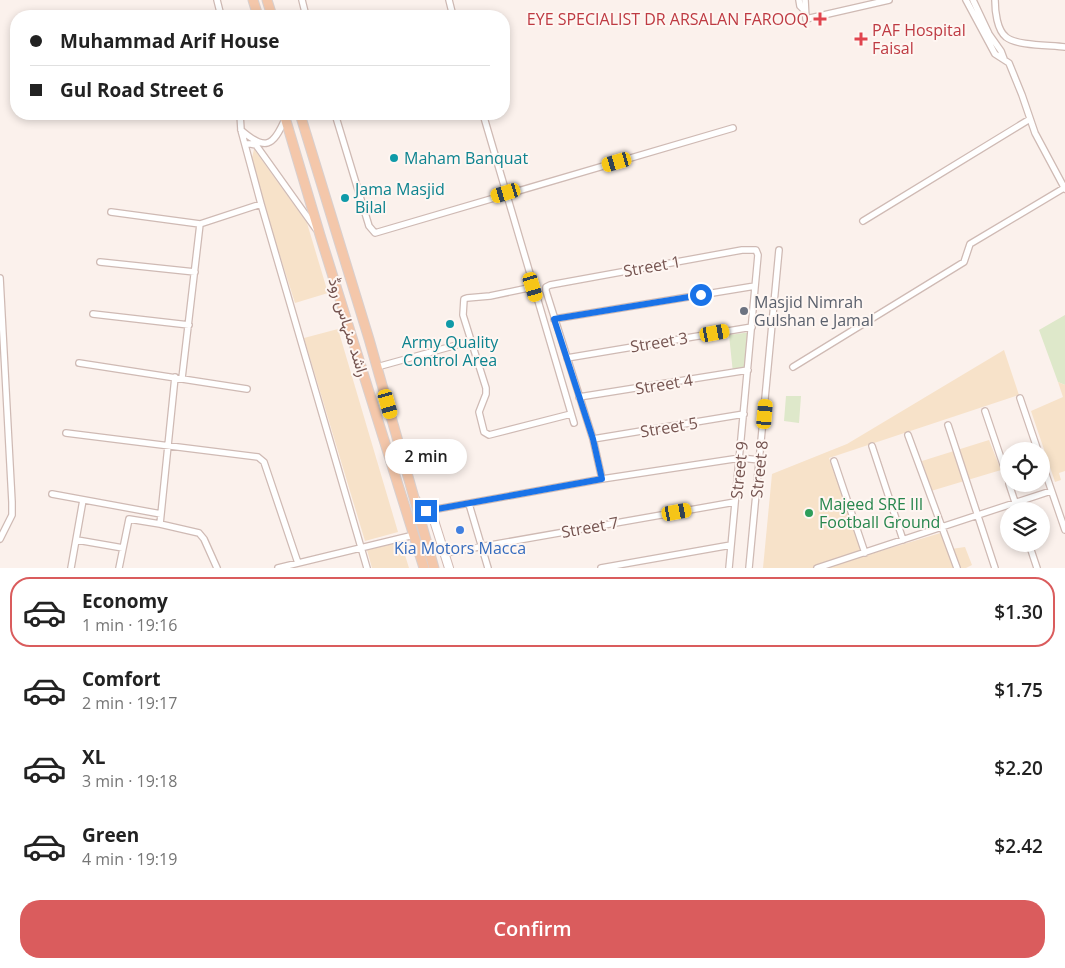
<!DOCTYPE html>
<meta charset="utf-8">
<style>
:root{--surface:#fff;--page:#f6f6f6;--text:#222;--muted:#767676;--line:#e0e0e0;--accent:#da5c5d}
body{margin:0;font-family:"Open Sans",Vazirmatn,sans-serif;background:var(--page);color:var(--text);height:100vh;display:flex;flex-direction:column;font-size:19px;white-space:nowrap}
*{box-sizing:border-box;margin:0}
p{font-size:16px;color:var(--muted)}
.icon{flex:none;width:28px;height:28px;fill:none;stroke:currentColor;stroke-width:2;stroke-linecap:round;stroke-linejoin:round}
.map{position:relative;height:568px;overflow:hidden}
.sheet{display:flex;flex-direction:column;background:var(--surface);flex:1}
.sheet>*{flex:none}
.top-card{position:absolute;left:10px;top:10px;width:500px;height:110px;border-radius:20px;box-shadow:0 2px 8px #0003;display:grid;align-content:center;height:110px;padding:0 20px;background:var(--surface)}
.fabs{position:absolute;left:1000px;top:442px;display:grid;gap:10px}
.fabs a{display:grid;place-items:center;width:50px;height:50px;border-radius:50%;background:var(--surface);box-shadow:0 2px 8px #0003;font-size:25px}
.end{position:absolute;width:22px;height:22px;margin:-11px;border:6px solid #1a73e8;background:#fff;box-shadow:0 0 0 2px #fff}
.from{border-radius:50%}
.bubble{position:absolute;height:35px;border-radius:18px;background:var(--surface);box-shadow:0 2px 8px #0003;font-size:16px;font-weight:600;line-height:35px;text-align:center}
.car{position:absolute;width:15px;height:30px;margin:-15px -8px;border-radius:6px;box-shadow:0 0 4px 1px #0007;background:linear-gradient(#f5c518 24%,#345 0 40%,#f5c518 0 76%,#345 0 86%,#f5c518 0)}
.top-card b{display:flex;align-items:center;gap:18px;height:48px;font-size:19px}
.top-card b+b{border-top:1px solid var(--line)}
.top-card i{width:12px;height:12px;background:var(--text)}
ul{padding:9px 0 0;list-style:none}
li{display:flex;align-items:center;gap:15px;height:70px;margin:0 10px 8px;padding:0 10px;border:2px solid transparent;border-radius:20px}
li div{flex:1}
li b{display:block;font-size:19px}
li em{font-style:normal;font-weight:600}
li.on{border-color:var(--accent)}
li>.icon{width:45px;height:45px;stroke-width:1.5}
.action{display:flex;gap:10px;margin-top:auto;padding:10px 20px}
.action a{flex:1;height:58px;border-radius:20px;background:var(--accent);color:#fff;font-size:20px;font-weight:600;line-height:58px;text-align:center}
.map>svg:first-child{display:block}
.green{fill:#dee8ca}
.sand{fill:#f7e2c9}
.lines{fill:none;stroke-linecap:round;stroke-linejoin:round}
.minor-casing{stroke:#cfbab4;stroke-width:8}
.secondary-casing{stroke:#d2b9b2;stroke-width:10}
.primary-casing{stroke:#d8cfce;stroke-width:11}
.minor{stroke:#fff;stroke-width:5.5}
.secondary{stroke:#fff;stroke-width:8}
.primary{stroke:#f4c7aa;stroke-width:9}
.route{stroke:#1a73e8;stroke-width:6}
.health-dot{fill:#e0444e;stroke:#fef6f2;stroke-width:2}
.culture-dot{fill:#0f9aa8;stroke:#fef6f2;stroke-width:2}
.worship-dot{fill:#6b7280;stroke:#fef6f2;stroke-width:2}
.leisure-dot{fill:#2e9e5b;stroke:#fef6f2;stroke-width:2}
.shop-dot{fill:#3f7fe0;stroke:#fef6f2;stroke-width:2}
.labels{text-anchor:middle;stroke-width:4;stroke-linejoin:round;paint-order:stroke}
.health-label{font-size:16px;fill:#be3a42;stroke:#fef6f2;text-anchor:end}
.culture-label{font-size:16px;fill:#0d838f;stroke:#fef6f2;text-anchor:start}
.street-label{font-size:16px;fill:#755450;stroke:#fef6f2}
.worship-label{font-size:16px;fill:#5b616d;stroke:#fef6f2;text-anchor:start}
.leisure-label{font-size:16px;fill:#27864d;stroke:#fef6f2;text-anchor:start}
.shop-label{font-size:16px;fill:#366cbe;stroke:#fef6f2}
</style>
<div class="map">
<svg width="1065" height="568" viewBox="0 0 1065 568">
<rect width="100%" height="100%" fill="#fbf1ec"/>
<!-- green -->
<path class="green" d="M1065,315V385L1058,382L1039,330Z
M751,332L748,370L733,373L729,335Z
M786,396H801L799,423L784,421Z"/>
<!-- sand -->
<path class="sand" d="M254,149L307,223L328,293L295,303L262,199L252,158Z
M338,329L398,532L365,541L304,338Z
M1004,350L1019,395L829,458L864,556L947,531L951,549L965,547L972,565L966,568H763L772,474L847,444Z
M1058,382L1065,385V471L1059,473L1061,480L1055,482L1031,411L1063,397Z
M989,440L1001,470L931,491L922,461Z
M401,542L409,568H372L367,550Z"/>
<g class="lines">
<!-- minor casing -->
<g class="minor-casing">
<path id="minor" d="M217,0L221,16
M302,0L306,16
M449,0L453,16
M799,0L800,6L804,10
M805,0L806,19L889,0
M966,0L995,54L1009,63L1022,95L1035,133L1065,189
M973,0L989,34L1001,51L1004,59
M995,0C995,11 997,30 1006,37C1017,46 1051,45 1065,47
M240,114L241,130L261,204L367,568
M335,114L369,226L375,233L733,128
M483,114L574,423
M241,130C265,151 273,147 285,119
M245,144H251L256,145L316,229
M111,212L200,224
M863,221L1030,119
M100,262L195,272
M0,278L12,502V515L0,539
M533,287L490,296L467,298L464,299L463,315L486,388V394L479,412L484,432L489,435L571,414
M93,314L189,325
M554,319L755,286
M567,358L752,327
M79,363L247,389
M377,367L471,341
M793,367L964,262L970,244L1064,188
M182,378L200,224L261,204
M579,397L748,370
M1020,398L1038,451
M985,411L1009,482
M948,425L995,568
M66,433L258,457L264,462L298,563
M908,435L957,568
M593,439L744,414
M872,446L903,540
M1041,460L1065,530
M834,461L865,553
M602,479L593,439L546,291V287L550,285L742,250H756L758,255L729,568
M1009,484L1018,511
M52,494L161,514
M469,504L488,568
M426,511L602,479L740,458L760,460
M160,524L175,377
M77,540L123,548
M1029,544L1037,568
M445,553L735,502
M71,568L83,500
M119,568L129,519L160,524L199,533L204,539L217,568
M278,568L414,535
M601,568L731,545
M749,568L779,250
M817,568L1051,491"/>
</g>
<!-- secondary casing -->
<g class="secondary-casing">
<path id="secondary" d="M415,499L423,509L432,514L449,568"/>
</g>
<!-- primary casing -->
<g class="primary-casing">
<path id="primary" d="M253,0L258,16
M267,0L272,16
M284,114L320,235L424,568
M300,114L369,339L434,568"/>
</g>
<!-- minor -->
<use href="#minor" class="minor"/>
<!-- secondary -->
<use href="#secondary" class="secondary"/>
<!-- primary -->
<use href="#primary" class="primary"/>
</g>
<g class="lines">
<!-- route -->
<path class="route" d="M426,511L602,479L593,439L554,319L701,295"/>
</g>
<!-- markers -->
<g class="health-dot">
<path d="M817.5 11.5h5v5h5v5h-5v5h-5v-5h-5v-5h5z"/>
<path d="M858.5 31.5h5v5h5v5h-5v5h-5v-5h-5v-5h5z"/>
</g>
<g class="culture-dot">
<circle cx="394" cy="158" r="5"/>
<circle cx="345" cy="198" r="5"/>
<circle cx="450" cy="324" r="5"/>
</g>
<circle class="worship-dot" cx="744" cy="311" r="5"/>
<circle class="leisure-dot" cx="809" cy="513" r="5"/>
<circle class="shop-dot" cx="460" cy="530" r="5"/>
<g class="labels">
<!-- health labels -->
<g class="health-label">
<text x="809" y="25">EYE SPECIALIST DR ARSALAN FAROOQ</text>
<text x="872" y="36" text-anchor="start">PAF Hospital<tspan x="872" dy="18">Faisal</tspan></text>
</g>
<!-- culture labels -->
<g class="culture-label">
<text x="404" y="164">Maham Banquat</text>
<text x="355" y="195">Jama Masjid<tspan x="355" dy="18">Bilal</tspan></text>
<text x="450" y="348" text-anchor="middle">Army Quality<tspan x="450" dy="18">Control Area</tspan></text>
</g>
<!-- street labels -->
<g class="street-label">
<text transform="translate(652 266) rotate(-10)" y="6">Street 1</text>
<text transform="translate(349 327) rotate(73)" y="6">راشد منہاس روڈ</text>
<text transform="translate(659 342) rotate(-9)" y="6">Street 3</text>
<text transform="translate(664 384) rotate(-9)" y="6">Street 4</text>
<text transform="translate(669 427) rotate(-9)" y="6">Street 5</text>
<text transform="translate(759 469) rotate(-84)" y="6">Street 8</text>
<text transform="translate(739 470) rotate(-84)" y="6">Street 9</text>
<text transform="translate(590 527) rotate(-10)" y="6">Street 7</text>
</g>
<!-- worship labels -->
<g class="worship-label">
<text x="754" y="308">Masjid Nimrah<tspan x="754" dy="18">Gulshan e Jamal</tspan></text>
</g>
<!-- leisure labels -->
<g class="leisure-label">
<text x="819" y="510">Majeed SRE III<tspan x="819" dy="18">Football Ground</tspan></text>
</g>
<!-- shop labels -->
<g class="shop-label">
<text x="460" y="554">Kia Motors Macca</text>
</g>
</g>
</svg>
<div class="fabs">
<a><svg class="icon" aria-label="locate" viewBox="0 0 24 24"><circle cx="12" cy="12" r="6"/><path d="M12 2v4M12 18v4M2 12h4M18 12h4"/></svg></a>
<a><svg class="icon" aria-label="layers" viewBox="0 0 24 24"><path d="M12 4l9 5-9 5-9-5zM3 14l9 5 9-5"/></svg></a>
</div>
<i class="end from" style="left:701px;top:295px"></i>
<i class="end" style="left:426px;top:511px"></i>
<div class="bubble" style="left:385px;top:439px;width:82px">2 min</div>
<i class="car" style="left:617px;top:162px;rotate:254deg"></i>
<i class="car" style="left:506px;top:193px;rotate:253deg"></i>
<i class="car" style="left:533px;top:287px;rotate:163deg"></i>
<i class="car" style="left:715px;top:333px;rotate:80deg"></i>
<i class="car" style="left:388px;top:404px;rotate:164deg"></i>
<i class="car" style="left:765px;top:414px;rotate:5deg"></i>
<i class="car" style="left:677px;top:512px;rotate:80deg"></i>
<div class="top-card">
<b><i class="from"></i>Muhammad Arif House</b>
<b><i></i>Gul Road Street 6</b>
</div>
</div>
<section class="sheet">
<ul>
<li class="on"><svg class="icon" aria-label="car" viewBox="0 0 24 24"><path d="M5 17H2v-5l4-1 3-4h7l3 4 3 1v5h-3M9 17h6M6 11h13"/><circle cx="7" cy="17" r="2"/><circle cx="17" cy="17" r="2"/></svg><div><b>Economy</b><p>1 min · 19:16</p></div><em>$1.30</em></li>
<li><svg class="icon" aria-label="car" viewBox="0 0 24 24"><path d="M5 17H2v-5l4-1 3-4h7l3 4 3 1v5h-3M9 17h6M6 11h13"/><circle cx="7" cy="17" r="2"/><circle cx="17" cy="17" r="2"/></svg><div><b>Comfort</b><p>2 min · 19:17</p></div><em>$1.75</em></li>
<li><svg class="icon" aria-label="car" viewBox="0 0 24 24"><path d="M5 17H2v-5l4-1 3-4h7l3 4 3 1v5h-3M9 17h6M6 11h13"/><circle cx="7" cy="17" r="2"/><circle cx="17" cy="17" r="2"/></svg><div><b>XL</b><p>3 min · 19:18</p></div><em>$2.20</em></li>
<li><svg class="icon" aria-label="car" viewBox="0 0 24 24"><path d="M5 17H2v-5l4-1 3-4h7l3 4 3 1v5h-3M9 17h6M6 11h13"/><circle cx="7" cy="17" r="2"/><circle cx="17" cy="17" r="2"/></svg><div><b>Green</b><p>4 min · 19:19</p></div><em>$2.42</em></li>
</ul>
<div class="action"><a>Confirm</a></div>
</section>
